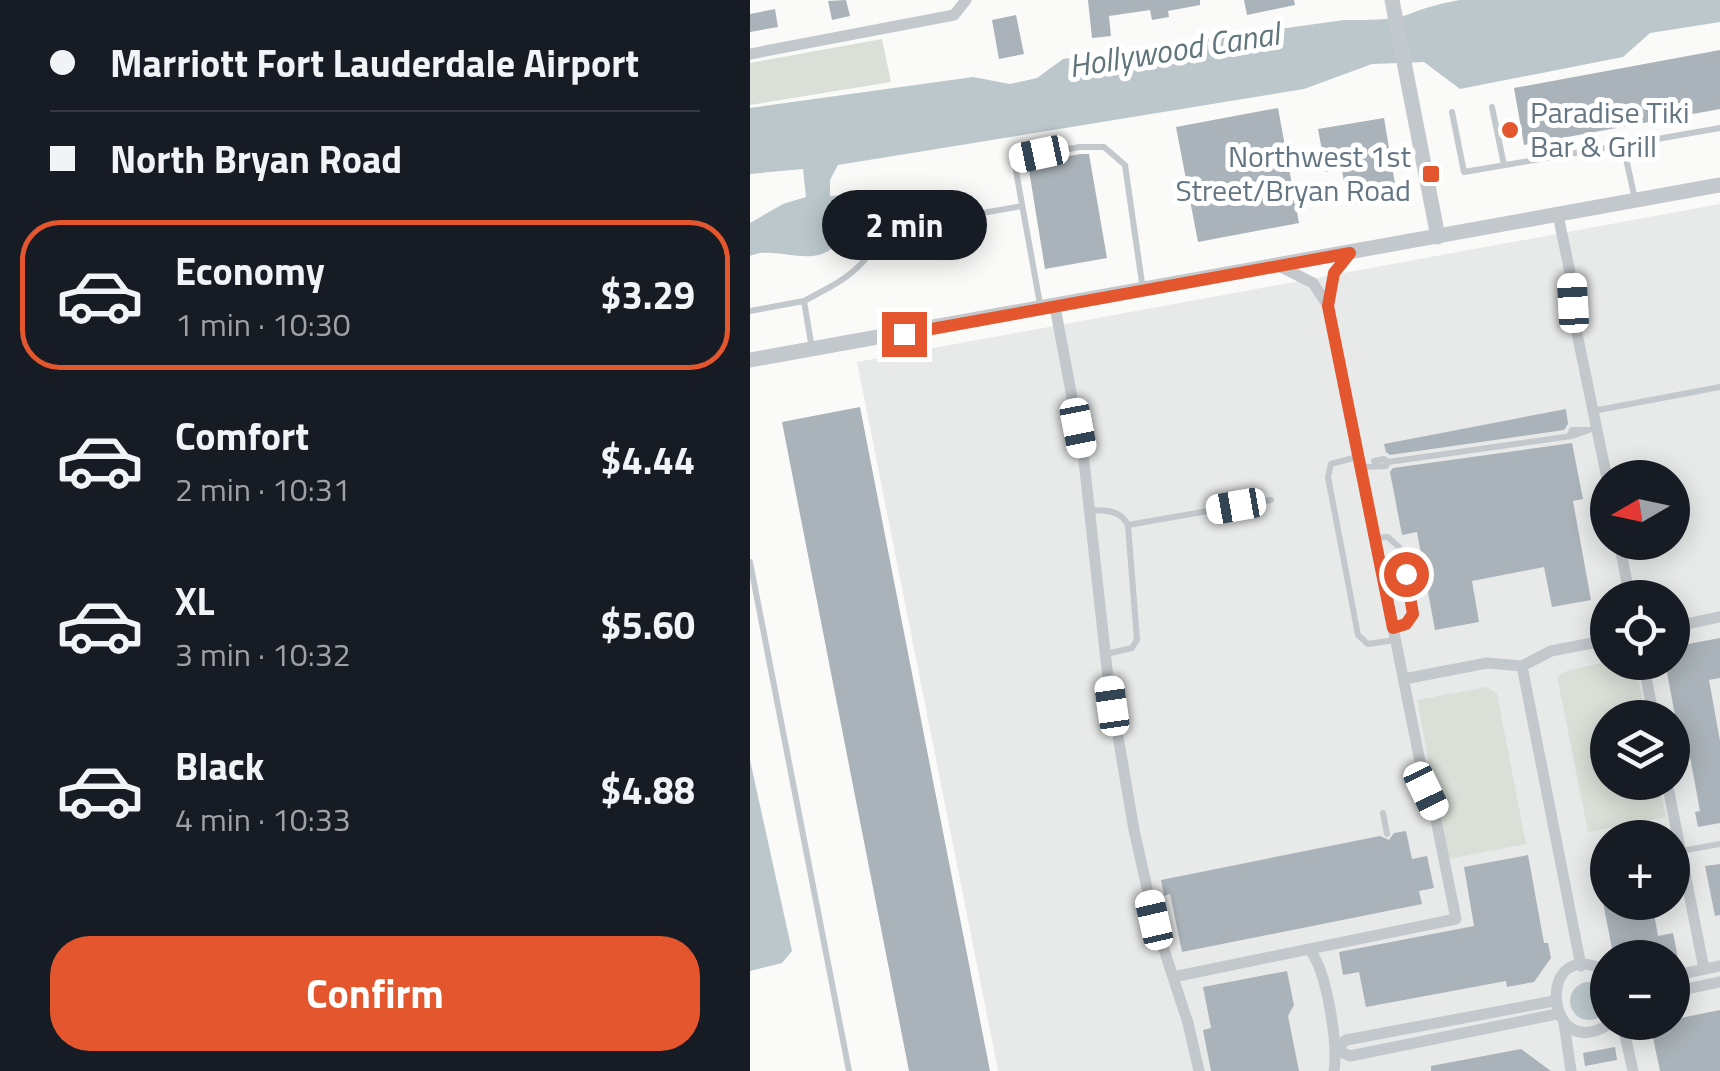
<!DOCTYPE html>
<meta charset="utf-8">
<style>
:root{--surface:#171b24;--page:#20242c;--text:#f1f3f6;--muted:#9ea1a6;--line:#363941;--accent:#e4572e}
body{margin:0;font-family:"Titillium Web",sans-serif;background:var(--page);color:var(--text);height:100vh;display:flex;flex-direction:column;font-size:38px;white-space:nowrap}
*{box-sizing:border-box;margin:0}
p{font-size:32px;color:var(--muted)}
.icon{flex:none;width:55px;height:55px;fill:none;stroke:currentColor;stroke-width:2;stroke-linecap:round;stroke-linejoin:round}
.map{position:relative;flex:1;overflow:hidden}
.details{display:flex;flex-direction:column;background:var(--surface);width:750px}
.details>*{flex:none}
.banner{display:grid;align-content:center;height:220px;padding:0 50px;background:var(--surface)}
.needle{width:65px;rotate:261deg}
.controls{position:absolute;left:840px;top:460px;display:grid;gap:20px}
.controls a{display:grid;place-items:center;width:100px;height:100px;border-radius:50%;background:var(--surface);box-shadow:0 5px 25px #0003;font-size:50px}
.end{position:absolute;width:45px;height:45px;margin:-22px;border:12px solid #e4572e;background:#fff;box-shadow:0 0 0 5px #fff}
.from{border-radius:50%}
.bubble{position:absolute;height:70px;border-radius:35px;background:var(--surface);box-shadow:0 5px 25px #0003;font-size:32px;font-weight:700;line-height:70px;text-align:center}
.car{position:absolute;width:30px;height:60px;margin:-30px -15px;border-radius:12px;box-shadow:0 0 8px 2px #0007;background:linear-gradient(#fff 24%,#345 0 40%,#fff 0 76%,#345 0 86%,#fff 0)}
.banner b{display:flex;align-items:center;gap:35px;height:95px;font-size:38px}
.banner b+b{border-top:2px solid var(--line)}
.banner i{width:25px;height:25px;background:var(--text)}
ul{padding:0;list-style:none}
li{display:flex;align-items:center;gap:30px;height:150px;margin:0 20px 15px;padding:0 30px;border:5px solid transparent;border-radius:40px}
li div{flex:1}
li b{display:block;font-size:38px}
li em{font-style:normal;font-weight:700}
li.selected{border-color:var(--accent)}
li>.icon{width:90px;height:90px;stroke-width:1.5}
.primary-button{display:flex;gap:20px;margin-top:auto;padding:20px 50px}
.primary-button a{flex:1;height:115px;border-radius:40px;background:var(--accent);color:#fff;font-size:40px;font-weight:700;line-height:115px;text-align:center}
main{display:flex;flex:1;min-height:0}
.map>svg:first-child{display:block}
.built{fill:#e8e9e9;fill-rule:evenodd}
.green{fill:#dadfd7}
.water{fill:#bbc7cb}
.building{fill:#aab3b9}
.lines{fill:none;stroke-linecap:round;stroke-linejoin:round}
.service{stroke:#c3c8cc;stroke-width:6}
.minor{stroke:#c3c8cc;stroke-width:11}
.tertiary{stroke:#c3c8cc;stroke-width:15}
.route{stroke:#e4572e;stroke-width:12}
.poi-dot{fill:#e4572e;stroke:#fff;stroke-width:4}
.labels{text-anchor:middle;stroke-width:10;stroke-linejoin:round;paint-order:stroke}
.poi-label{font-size:30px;fill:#657683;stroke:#fff;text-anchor:start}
.water-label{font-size:32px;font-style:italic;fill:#60757c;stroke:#fff}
</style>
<main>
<section class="details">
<div class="banner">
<b><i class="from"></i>Marriott Fort Lauderdale Airport</b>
<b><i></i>North Bryan Road</b>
</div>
<ul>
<li class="selected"><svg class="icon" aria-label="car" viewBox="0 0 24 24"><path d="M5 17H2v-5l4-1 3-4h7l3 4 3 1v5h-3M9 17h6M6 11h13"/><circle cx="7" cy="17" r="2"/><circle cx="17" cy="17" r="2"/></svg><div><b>Economy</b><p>1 min · 10:30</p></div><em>$3.29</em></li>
<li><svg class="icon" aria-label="car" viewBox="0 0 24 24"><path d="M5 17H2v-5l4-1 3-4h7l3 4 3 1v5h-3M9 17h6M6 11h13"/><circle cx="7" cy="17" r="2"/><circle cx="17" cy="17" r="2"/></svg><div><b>Comfort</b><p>2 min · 10:31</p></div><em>$4.44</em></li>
<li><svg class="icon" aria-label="car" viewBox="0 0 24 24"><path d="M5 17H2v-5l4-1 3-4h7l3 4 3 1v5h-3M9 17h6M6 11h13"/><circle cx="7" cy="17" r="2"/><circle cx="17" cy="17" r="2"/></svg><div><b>XL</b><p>3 min · 10:32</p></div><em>$5.60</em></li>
<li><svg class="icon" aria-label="car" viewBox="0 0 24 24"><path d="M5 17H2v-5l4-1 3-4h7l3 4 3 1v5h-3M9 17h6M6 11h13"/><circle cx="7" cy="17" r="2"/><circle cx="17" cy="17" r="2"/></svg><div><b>Black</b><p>4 min · 10:33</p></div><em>$4.88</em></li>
</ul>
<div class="primary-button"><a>Confirm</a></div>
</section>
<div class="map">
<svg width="970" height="1071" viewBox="0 0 970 1071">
<rect width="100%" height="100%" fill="#fafaf8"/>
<!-- built -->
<path class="built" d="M970,204V1071H248L107,362ZM858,478H922V542H858ZM858,598H922V662H858ZM858,718H922V782H858ZM858,838H922V902H858ZM858,958H922V1022H858Z"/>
<!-- green -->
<path class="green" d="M132,39L141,82L0,105V63Z
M857,662L885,663L896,717L858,718V782L909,783L916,817L838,832L807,676L819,670Z
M737,687L747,694L776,844L698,859L667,700Z"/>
<!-- water -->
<path class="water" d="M710,0H970V22L900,33L873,57L710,89L674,62L622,64L554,89L88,165L80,180V196L113,194L118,197L120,220L115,226L85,234L86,245C61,270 27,244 0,256V223L33,204L56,197L53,169L0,174V108L223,77L260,84L287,78L313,59L594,20C615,20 642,21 662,13C678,7 692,3 710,0Z
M0,760L42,951L32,963L0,971Z
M820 1001a19 19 0 1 1 38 0a19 19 0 1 1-38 0Z"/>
<!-- building -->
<path class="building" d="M96,0L100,16L82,20L78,1Z
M338,0H450V5L418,11L419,17L402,20L400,10L359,16L361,36L342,38Z
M494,0H544L545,5L497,15Z
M25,9L28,27L0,32V14Z
M266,15L274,54L249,59L242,20Z
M970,50V109L774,145L764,88Z
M528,108L549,223L448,242L426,127Z
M634,118L647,196L598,205L592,170L576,172L568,129Z
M330,154H339L357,258L295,269L278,164Z
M110,407L183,781L240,1071H159L106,801L32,422Z
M816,409L818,424L814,430L640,455L636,452L634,444Z
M822,443L833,499L823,501L841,600L802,607L794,567L722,581L729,622L685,630L667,532L652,535L640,472L643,468Z
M970,638V678L959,680L970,741V823L948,827L945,812L950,811L938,746L931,747L915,662H922V647Z
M656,831L662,859L677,856L684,888L669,891L672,904L432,952L420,894L414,896L411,880L630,836L639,840L644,833Z
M778,855L794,943H798L801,958L784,982L757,987L756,981L616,1007L609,972L593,975L589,952L724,926L714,867Z
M858,856V900H852L844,858Z
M970,864V915L965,916L955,866Z
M853,902H902L908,936L923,933L928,958H867L863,954Z
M537,971L544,1005L538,1016L549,1071H461L453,1030L461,1028L453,987Z
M970,1010V1071H910L902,1033L911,1022Z
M865,1047L867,1060L835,1066L833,1053Z
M771,1049L801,1071H681V1066Z"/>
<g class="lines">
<!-- service -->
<path class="service" d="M742,107L754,165
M702,112L714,172L873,145L885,199
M873,145L970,128
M54,301C98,278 111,271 138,228L150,226L179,233L215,216L272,206
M290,304L264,160L329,147H354L375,165L393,290
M0,311L54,301L62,349
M843,411L970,387
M820,434L822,430H836
M607,457L581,464L578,477L608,635L618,644L645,640
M624,461L634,459L638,462L822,436L845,428
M612,467L636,466L638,462
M339,510C357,511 369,509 378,525L387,640L382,648L356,654
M378,525L521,500
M624,538L638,537L651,549
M0,562L99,1071
M644,628L655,624L663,614L656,575
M633,813L637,834
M931,851L970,844"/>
<!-- minor -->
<path class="minor" d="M0,54L204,15L216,0
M808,215L822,282L824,319L858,483
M578,306L584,273L600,253
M305,307L334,461L358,678L384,830L404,919L438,1023L449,1071
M869,542L880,598
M922,627L970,617
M893,662L904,718
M772,666L831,966
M654,679L737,663L772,666L801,651L858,640
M917,782L954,969
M559,949C577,970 588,1043 584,1071
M858,972C783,930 794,1071 862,1022
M922,976L970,966
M423,977L706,919L684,810L676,791L578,306L563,283L529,266
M922,992L970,982
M872,1022L883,1071
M814,1023L821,1071
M586,1050L600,1056L807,1014
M586,1050L596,1040L804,1001"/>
<!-- tertiary -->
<path class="tertiary" d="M642,0L688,237
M0,360L970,185"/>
</g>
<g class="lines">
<!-- route -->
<path class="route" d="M154,334L600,253L584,273L578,306L643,628L656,624L663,614L656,574"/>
</g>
<!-- markers -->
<g class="poi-dot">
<circle cx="760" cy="130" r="10"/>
<rect x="671" y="164" width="20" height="20" rx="5"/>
</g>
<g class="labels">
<!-- poi labels -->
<g class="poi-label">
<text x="780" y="123">Paradise Tiki<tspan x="780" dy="34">Bar &amp; Grill</tspan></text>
<text x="661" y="167" text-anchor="end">Northwest 1st<tspan x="661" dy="34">Street/Bryan Road</tspan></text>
</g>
<!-- water labels -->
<g class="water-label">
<text transform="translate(424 50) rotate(-9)" y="11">Hollywood Canal</text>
</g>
</g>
</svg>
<div class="controls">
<a><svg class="needle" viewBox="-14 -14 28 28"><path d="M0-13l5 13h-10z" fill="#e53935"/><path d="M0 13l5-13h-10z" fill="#9ea1a6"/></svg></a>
<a><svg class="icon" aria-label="locate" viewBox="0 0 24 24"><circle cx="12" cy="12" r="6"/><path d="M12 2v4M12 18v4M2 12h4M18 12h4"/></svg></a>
<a><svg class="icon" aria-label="layers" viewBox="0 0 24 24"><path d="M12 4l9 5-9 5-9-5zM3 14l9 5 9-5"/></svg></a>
<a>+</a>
<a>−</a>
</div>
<i class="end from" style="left:656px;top:574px"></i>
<i class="end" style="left:154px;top:334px"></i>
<div class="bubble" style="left:72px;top:190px;width:165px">2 min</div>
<i class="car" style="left:289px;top:154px;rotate:258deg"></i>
<i class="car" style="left:823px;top:303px;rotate:357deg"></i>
<i class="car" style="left:328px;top:428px;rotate:169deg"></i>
<i class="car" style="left:486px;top:506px;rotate:260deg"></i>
<i class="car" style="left:362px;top:706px;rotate:352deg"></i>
<i class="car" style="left:676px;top:791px;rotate:154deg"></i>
<i class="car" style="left:404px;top:920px;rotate:347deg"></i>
</div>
</main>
